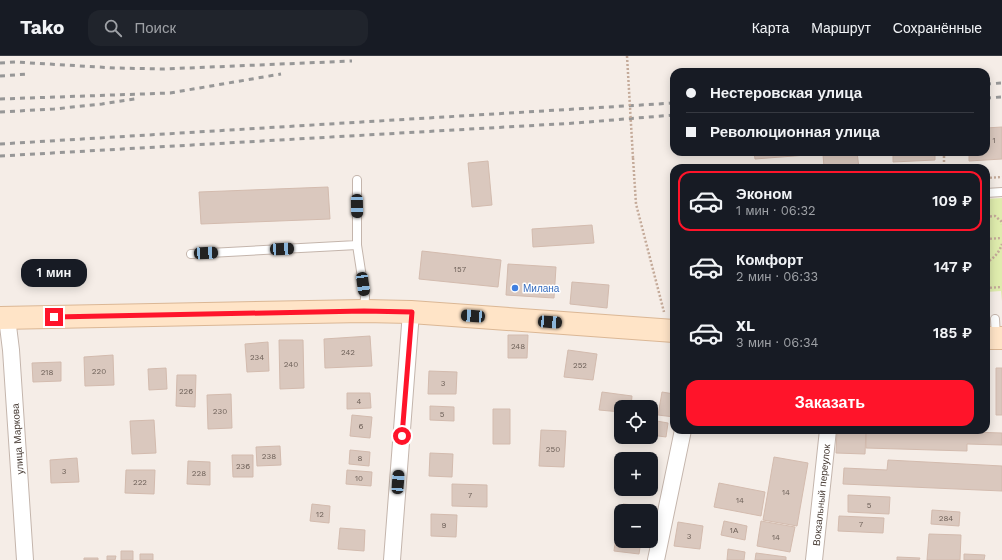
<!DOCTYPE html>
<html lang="ru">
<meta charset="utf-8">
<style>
:root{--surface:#171b24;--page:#20242c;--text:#f1f3f6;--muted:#9ea1a6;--line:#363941;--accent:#ff142a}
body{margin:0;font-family:"Work Sans",sans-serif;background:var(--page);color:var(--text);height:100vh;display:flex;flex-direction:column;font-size:15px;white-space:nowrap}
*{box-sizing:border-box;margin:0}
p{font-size:13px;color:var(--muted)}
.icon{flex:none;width:22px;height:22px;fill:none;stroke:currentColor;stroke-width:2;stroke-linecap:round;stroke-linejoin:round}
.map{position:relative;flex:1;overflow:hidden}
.drawer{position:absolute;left:670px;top:108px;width:320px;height:270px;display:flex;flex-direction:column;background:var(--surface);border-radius:12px;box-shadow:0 2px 10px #0003}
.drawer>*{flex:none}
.banner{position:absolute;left:670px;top:12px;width:320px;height:88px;border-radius:12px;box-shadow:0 2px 10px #0003;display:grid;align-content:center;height:88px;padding:0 16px;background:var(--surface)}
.buttons{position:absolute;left:614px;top:344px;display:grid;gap:8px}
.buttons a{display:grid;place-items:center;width:44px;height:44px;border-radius:8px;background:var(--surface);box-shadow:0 2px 10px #0003;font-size:20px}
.end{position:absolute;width:18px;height:18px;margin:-9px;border:5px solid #ff142a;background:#fff;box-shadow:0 0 0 2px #fff}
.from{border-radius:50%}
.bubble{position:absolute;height:28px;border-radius:12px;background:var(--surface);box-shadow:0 2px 10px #0003;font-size:13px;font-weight:600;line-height:28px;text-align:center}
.car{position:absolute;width:12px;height:24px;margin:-12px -6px;border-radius:5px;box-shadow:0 0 3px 1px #0007;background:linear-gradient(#222 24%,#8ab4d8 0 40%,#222 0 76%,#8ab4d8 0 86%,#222 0)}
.banner b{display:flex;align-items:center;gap:14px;height:38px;font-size:15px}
.banner b+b{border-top:1px solid var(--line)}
.banner i{width:10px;height:10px;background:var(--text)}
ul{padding:7px 0 0;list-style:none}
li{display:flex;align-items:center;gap:12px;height:60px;margin:0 8px 6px;padding:0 8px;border:2px solid transparent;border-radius:12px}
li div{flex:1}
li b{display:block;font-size:15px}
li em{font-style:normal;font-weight:600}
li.current{border-color:var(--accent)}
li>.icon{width:36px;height:36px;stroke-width:1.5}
.primary-button{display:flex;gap:8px;margin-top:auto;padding:8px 16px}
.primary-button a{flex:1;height:46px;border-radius:12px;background:var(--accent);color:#fff;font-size:16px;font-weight:600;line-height:46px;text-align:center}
header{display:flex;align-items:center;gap:24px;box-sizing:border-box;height:56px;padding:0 20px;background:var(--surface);border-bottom:1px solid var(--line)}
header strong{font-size:19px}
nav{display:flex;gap:22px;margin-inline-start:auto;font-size:14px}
.search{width:280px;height:36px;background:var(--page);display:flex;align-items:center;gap:10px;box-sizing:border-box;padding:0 14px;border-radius:12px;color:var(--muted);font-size:15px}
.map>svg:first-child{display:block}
.green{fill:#dfecad}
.building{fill:#dac8be;stroke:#d3bbae}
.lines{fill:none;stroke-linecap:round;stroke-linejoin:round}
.lane-casing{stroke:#c4b5ac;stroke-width:10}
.street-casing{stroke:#c4b5ac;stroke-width:18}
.secondary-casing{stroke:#dbb795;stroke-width:24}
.path{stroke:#c4aa99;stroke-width:2.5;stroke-dasharray:2 2;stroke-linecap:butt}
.lane{stroke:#fff;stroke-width:8}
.street{stroke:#fff;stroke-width:16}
.secondary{stroke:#ffe4c7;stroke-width:22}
.rail{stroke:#979797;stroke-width:3;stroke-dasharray:5 5;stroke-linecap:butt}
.path-bridge{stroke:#c4aa99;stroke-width:2.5;stroke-dasharray:2 2;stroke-linecap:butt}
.route{stroke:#ff142a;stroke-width:5}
.shop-dot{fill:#3f7fe0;stroke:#fff;stroke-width:1.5}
.labels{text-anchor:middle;stroke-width:3;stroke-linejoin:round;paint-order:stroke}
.number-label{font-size:8px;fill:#6c5f57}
.shop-label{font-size:10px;fill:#366cbe;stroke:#fff;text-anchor:start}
.street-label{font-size:10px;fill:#483c35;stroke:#fff}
</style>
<header>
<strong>Tako</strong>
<div class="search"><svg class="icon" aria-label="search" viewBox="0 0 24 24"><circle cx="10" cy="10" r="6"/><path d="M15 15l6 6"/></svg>Поиск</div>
<nav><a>Карта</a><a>Маршрут</a><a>Сохранённые</a></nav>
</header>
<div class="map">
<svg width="1002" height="504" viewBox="0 0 1002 504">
<rect width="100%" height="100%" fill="#f5ede7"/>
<!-- green -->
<path class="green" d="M1002,142V245L1001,235L986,236V143Z"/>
<!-- building -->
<path class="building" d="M1002,71V103L969,105V96H986V72Z
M754,96H820V98L755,103Z
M844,96H857L859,112H824L823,98Z
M893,96H935V104L893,106Z
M488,105L492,149L472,151L468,107Z
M328,131L330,163L201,168L199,136Z
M592,169L594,187L533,191L532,173Z
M422,195L501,204L498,231L419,223Z
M508,208L556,211L554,242L506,239Z
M572,226L609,229L607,252L570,248Z
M508,279H528L527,302H508Z
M370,280L372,310L325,312L324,283Z
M279,284H303L304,332L280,333Z
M268,286L269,315L247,316L245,288Z
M568,294L597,298L593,324L564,321Z
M113,299L114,329L85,330L84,301Z
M61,306V325L33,326L32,307Z
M166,312L167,333L149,334L148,313Z
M996,312H1002V359H996Z
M429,315L457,316L456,338H428Z
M177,319H196L195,351L176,350Z
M602,336L632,340L631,351H621V356L599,354Z
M662,336L674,338V361L658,359Z
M347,337H370L371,352L347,353Z
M231,338L232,372L208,373L207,339Z
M430,350L454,351V365L430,364Z
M493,353H510V388H493Z
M352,359L372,361L370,382L350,380Z
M154,364L156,397L132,398L130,365Z
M651,364L668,367L666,381L651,379Z
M541,374L566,375L564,411L539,410Z
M837,374H866L865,398L836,397Z
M866,374H910L1002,377V389L967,388V395L866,392Z
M280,390L281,409L257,410L256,391Z
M350,394L370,396L369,410L349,408Z
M430,397L453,398L452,421L429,420Z
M633,398L657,401L654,423H651V403H632Z
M232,399H253V421H233Z
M774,401L808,407L797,470L763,464Z
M77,402L79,426L51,427L50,404Z
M888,404L1002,410V435L843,428L844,412L887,414Z
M188,405L210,406V429L187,428Z
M126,414H155L154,438L125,437Z
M347,414L372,416L371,430L346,428Z
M719,427L765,436L761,460L714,451Z
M452,428L487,429V451L452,450Z
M848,439L890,441L889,458L848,456Z
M312,448L330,450L329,467L310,465Z
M623,448L646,450L645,455H622Z
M932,454L960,456L959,470L931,468Z
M431,458L457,459L456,481L431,480Z
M839,460L884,462L883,477L838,475Z
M724,465L747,470L745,484L721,479Z
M761,465L795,471L790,496L757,490Z
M678,466L703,470L700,493L674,490Z
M340,472L365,474L364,495L338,493Z
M617,473H621V485H641L639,498L614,495Z
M929,478L961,479L960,504H927Z
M728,493L745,496L744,504H727Z
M121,495H133V504H121Z
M756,497L786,501V504H755Z
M140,498H153V504H140Z
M964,498L985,499L984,504H964Z
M107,500H116L115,504H107Z
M897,501L920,502L919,504H897Z
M84,502H98V504H84Z"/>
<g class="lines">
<!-- lane casing -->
<g class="lane-casing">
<path id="lane" d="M357,124V189
M986,137L1002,136
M191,198L357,189L365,241L364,254
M995,263L996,281"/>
</g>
<!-- street casing -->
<g class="street-casing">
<path id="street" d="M7,262L11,294L25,504
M392,504L411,256
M656,504L683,374
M814,504L828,374"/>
</g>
<!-- secondary casing -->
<g class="secondary-casing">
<path id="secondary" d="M0,262L364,255L411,256L674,275
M986,282H1002"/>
</g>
<!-- path -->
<path class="path" d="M944,96V112
M633,102L636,148L664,256
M986,122L1002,121
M986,161L995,160L1001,165L1002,168
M986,183L1002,182
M986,207C994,202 999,197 1002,188
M986,232L1002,231"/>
<!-- lane -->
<use href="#lane" class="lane"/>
<!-- street -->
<use href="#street" class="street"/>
<!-- secondary -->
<use href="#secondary" class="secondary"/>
<!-- rail -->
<path class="rail" d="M0,7L15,6L115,12L164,13L352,5
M0,20L28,18
M986,28L1002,27
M986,42L1002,41
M0,43L170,37L281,18
M0,56L54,53L102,48L135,43
M0,88L674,47
M0,100L576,67L674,59"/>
<!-- path-bridge -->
<path class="path-bridge" d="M627,0L633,102"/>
</g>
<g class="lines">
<!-- route -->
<path class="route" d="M54,261L364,255L412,256L402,380"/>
</g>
<!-- markers -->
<circle class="shop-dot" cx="515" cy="232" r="4"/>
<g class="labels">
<!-- number labels -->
<g class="number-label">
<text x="994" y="87">1</text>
<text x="460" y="216">157</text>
<text x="518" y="293">248</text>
<text x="348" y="299">242</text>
<text x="257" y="304">234</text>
<text x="291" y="311">240</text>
<text x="580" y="312">252</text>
<text x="99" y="318">220</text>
<text x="47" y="319">218</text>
<text x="443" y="330">3</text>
<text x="186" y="338">226</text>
<text x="359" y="348">4</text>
<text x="220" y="358">230</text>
<text x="442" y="361">5</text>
<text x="361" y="373">6</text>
<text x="553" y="396">250</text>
<text x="269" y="403">238</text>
<text x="360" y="405">8</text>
<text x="243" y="413">236</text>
<text x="64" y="418">3</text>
<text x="199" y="420">228</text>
<text x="359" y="425">10</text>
<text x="140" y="429">222</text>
<text x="786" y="439">14</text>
<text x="470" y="442">7</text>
<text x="740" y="447">14</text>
<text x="869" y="452">5</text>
<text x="320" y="461">12</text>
<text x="946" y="465">284</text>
<text x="861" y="471">7</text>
<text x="444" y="472">9</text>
<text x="734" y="477">1А</text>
<text x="689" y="483">3</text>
<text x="776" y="484">14</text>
</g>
<!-- shop labels -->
<g class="shop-label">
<text x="523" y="236">Милана</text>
</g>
<!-- street labels -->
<g class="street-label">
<text transform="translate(17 383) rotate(-94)" y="4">улица Маркова</text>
<text transform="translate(821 439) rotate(-84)" y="4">Вокзальный переулок</text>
</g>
</g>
</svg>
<div class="buttons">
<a><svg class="icon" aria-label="locate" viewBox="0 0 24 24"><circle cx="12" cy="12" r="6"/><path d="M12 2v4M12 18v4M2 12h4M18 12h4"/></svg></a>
<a>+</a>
<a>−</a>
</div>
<i class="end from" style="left:402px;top:380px"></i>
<i class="end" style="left:54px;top:261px"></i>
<div class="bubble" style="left:21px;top:203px;width:66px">1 мин</div>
<i class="car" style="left:357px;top:150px;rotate:179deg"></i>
<i class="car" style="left:282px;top:193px;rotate:87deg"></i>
<i class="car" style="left:206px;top:197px;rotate:87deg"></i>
<i class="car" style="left:363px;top:228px;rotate:172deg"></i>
<i class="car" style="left:473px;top:260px;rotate:274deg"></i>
<i class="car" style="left:550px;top:266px;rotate:94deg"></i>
<i class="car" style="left:398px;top:426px;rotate:4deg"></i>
<div class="banner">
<b><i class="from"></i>Нестеровская улица</b>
<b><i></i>Революционная улица</b>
</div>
<section class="drawer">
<ul>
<li class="current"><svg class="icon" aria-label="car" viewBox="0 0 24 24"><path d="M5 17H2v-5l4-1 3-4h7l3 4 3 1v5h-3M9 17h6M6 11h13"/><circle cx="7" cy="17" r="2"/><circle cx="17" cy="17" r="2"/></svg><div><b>Эконом</b><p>1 мин · 06:32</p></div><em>109 ₽</em></li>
<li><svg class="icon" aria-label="car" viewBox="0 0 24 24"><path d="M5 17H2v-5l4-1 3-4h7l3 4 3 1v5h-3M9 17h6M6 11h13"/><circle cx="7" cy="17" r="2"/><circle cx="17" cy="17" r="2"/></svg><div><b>Комфорт</b><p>2 мин · 06:33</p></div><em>147 ₽</em></li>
<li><svg class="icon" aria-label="car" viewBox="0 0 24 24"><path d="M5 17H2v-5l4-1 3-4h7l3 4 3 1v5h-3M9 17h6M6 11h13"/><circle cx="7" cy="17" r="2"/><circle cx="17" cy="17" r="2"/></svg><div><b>XL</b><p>3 мин · 06:34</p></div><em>185 ₽</em></li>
</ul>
<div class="primary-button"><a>Заказать</a></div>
</section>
</div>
